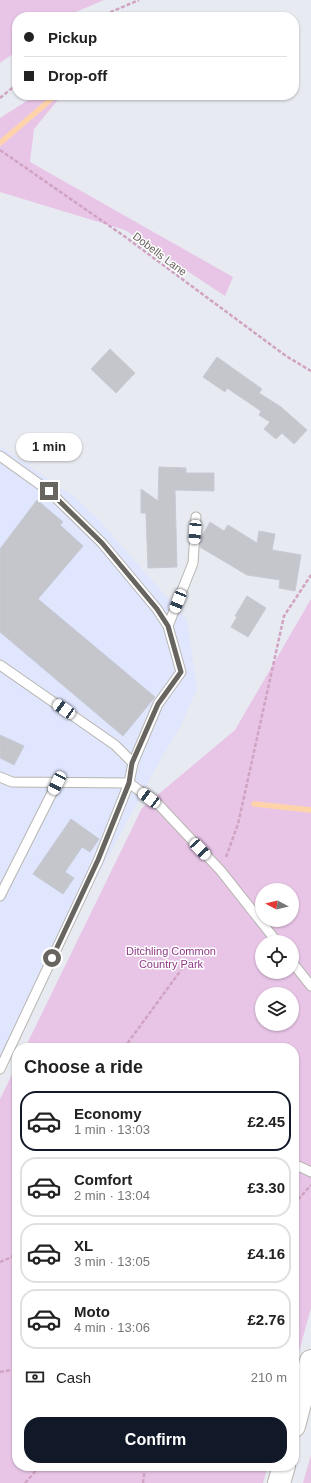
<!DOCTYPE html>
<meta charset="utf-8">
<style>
:root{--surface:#fff;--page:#f6f6f6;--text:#222;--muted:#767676;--line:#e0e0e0;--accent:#111827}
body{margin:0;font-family:Arial,sans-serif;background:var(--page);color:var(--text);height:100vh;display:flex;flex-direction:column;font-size:15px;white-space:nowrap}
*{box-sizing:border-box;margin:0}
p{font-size:13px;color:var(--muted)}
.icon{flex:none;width:22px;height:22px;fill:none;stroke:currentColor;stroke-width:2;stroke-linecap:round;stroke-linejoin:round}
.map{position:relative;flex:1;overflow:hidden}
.panel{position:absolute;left:12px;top:1043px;width:287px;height:428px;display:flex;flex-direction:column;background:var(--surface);border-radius:16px;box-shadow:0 1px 3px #0004}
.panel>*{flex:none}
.hud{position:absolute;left:12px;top:12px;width:287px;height:88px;border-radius:16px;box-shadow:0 1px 3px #0004;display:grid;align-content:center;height:88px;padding:0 12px;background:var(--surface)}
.needle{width:26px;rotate:277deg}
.controls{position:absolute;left:255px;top:883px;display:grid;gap:8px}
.controls a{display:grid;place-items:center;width:44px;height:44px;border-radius:50%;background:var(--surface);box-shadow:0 1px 3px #0004;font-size:20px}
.end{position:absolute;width:18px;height:18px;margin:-9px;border:5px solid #68645f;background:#fff;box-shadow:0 0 0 2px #fff}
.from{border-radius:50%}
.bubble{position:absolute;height:28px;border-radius:14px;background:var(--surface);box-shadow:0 1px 3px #0004;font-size:13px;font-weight:600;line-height:28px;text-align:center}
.car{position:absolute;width:12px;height:24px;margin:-12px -6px;border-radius:5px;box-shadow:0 0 3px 1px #0007;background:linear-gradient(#fff 24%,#345 0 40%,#fff 0 76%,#345 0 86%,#fff 0)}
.hud b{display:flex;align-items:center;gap:14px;height:38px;font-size:15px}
.hud b+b{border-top:1px solid var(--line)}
.hud i{width:10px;height:10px;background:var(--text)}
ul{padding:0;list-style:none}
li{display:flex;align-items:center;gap:12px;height:60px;margin:0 8px 6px;padding:0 4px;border:2px solid var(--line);border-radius:16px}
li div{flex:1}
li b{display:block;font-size:15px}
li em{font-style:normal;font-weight:600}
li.active{border-color:var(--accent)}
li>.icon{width:36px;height:36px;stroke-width:1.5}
h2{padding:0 12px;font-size:18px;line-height:48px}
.pay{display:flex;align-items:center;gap:10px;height:44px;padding:0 12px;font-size:15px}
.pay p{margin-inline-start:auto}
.cta{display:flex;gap:8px;margin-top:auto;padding:8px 12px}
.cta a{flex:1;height:46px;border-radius:16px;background:var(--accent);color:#fff;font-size:16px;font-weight:600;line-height:46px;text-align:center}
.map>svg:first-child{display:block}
.commercial{fill:#e0e6fe}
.green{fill:#e8c5e7;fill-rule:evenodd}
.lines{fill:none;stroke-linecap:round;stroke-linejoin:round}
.stream{stroke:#ffd3aa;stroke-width:5.5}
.building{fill:#c4c6cc;stroke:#c6cad6}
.lane-casing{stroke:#b7b5b0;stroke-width:11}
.secondary-casing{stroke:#bab7b2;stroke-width:24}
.path{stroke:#d1a3c2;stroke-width:2.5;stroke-dasharray:4 2;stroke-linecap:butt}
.lane{stroke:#fff;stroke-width:9}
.secondary{stroke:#fff;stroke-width:22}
.route{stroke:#68645f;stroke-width:5}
.labels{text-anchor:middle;stroke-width:3;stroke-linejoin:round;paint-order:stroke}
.street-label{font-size:11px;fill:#68645f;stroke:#fff}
.park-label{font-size:11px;fill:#8e3886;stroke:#fff}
</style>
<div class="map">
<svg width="311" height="1483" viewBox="0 0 311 1483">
<rect width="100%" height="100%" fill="#e8eaf1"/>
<!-- commercial -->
<path class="commercial" d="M0,446L77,499L99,520L187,620L197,689L180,727L155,769L0,1059Z"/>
<!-- green -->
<path class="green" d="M0,0H104L64,17H17V51L0,63Z
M36,95H62L34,129L30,162L233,277L225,296L125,230L0,192V118Z
M311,599V1308L294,1370V1048H25L142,808L235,730ZM262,890H292V920H262ZM262,942H292V972H262ZM262,994H292V1024H262Z
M17,1064V1466H268L263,1483H0V1099Z
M311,1455V1483H303Z"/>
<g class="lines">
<!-- stream -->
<path class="stream" d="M0,143L56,95
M254,804L311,810"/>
</g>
<!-- building -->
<path class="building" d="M110,349L135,373L116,393L91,369Z
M217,357L262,389L259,393L281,407L307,430L294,444L282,433L276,439L264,429L270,422L259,415L261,411L227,388L225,392L203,377Z
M159,467L186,468V473H214V491L175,490L177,567L148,568L146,513H141V489L158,501Z
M37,500L63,522L60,525L83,546L38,599L155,697L123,736L0,632V549Z
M210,522L224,531L228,525L257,543L259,531L275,534L272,550L301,555L295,591L279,588L280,580L247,575L200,547L201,538Z
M247,596L266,608L248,637L231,627L237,617L235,616Z
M0,735L24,746L14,765L0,758Z
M71,819L99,839L90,852L82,847L65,872L74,878L63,894L33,874Z"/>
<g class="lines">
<!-- lane casing -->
<g class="lane-casing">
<path id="lane" d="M0,456L49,491L102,543L157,609L168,626L181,672L158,704L133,763L129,783L159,805L221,871L277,942
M168,626L193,563L196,517
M0,665L115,745L133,763
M0,777L12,782L129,783L98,861L0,1069
M0,896L57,783
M292,962L311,986
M294,1164L311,1172"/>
</g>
<!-- secondary casing -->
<g class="secondary-casing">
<path id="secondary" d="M294,1426L311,1361
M279,1483L284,1466"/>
</g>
<!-- path -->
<path class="path" d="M99,17L139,0
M0,98L17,84
M0,150L124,236L286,356L311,371
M226,857L238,824L284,616L311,575
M124,1048L184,966
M294,1204L311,1185
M12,1257L17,1264
M0,1262L12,1257L17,1244
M0,1372L17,1369
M25,1483L40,1466
M143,1483L145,1466"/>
<!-- lane -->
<use href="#lane" class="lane"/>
<!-- secondary -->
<use href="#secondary" class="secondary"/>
</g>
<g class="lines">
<!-- route -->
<path class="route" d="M49,491L102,543L157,609L168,626L181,672L158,704L132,763L129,783L98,860L52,958"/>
</g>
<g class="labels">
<!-- street labels -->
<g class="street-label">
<text transform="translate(160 254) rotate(37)" y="4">Dobells Lane</text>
</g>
<!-- park labels -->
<g class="park-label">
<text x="171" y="955">Ditchling Common<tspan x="171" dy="13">Country Park</tspan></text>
</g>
</g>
</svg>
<div class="controls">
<a><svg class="needle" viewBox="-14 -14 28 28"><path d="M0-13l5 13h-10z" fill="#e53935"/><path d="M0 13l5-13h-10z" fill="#767676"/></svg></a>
<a><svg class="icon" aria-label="locate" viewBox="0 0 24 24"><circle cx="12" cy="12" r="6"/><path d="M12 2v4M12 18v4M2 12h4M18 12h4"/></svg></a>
<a><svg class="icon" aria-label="layers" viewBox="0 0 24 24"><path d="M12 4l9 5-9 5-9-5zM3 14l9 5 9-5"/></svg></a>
</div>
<i class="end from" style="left:52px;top:958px"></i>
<i class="end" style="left:49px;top:491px"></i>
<div class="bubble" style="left:16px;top:433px;width:66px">1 min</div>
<i class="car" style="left:195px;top:532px;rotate:184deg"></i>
<i class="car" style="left:178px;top:601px;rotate:202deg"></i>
<i class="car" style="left:64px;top:709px;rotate:305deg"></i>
<i class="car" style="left:57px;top:783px;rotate:207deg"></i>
<i class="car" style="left:149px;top:798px;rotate:307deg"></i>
<i class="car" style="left:200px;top:849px;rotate:137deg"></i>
<div class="hud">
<b><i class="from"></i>Pickup</b>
<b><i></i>Drop-off</b>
</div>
<section class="panel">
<h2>Choose a ride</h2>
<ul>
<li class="active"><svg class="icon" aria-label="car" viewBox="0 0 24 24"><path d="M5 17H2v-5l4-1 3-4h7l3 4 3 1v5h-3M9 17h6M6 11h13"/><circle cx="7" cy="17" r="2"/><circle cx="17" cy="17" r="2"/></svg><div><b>Economy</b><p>1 min · 13:03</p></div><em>£2.45</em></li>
<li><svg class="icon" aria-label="car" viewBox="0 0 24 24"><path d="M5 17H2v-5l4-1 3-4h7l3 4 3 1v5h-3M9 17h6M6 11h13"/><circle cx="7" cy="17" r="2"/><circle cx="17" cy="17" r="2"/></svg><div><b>Comfort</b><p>2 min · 13:04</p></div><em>£3.30</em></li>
<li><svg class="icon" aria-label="car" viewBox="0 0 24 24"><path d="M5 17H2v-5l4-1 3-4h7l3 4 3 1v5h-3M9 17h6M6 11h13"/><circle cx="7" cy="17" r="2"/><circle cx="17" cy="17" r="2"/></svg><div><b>XL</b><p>3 min · 13:05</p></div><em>£4.16</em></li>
<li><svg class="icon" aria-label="car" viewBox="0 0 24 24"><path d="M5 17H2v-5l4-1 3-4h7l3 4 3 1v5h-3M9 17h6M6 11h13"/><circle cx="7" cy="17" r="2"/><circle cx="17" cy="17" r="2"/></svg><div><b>Moto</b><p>4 min · 13:06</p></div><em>£2.76</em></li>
</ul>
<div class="pay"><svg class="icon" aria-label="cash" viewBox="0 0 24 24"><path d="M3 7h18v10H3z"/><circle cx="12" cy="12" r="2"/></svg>Cash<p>210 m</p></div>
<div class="cta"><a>Confirm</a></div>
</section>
</div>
